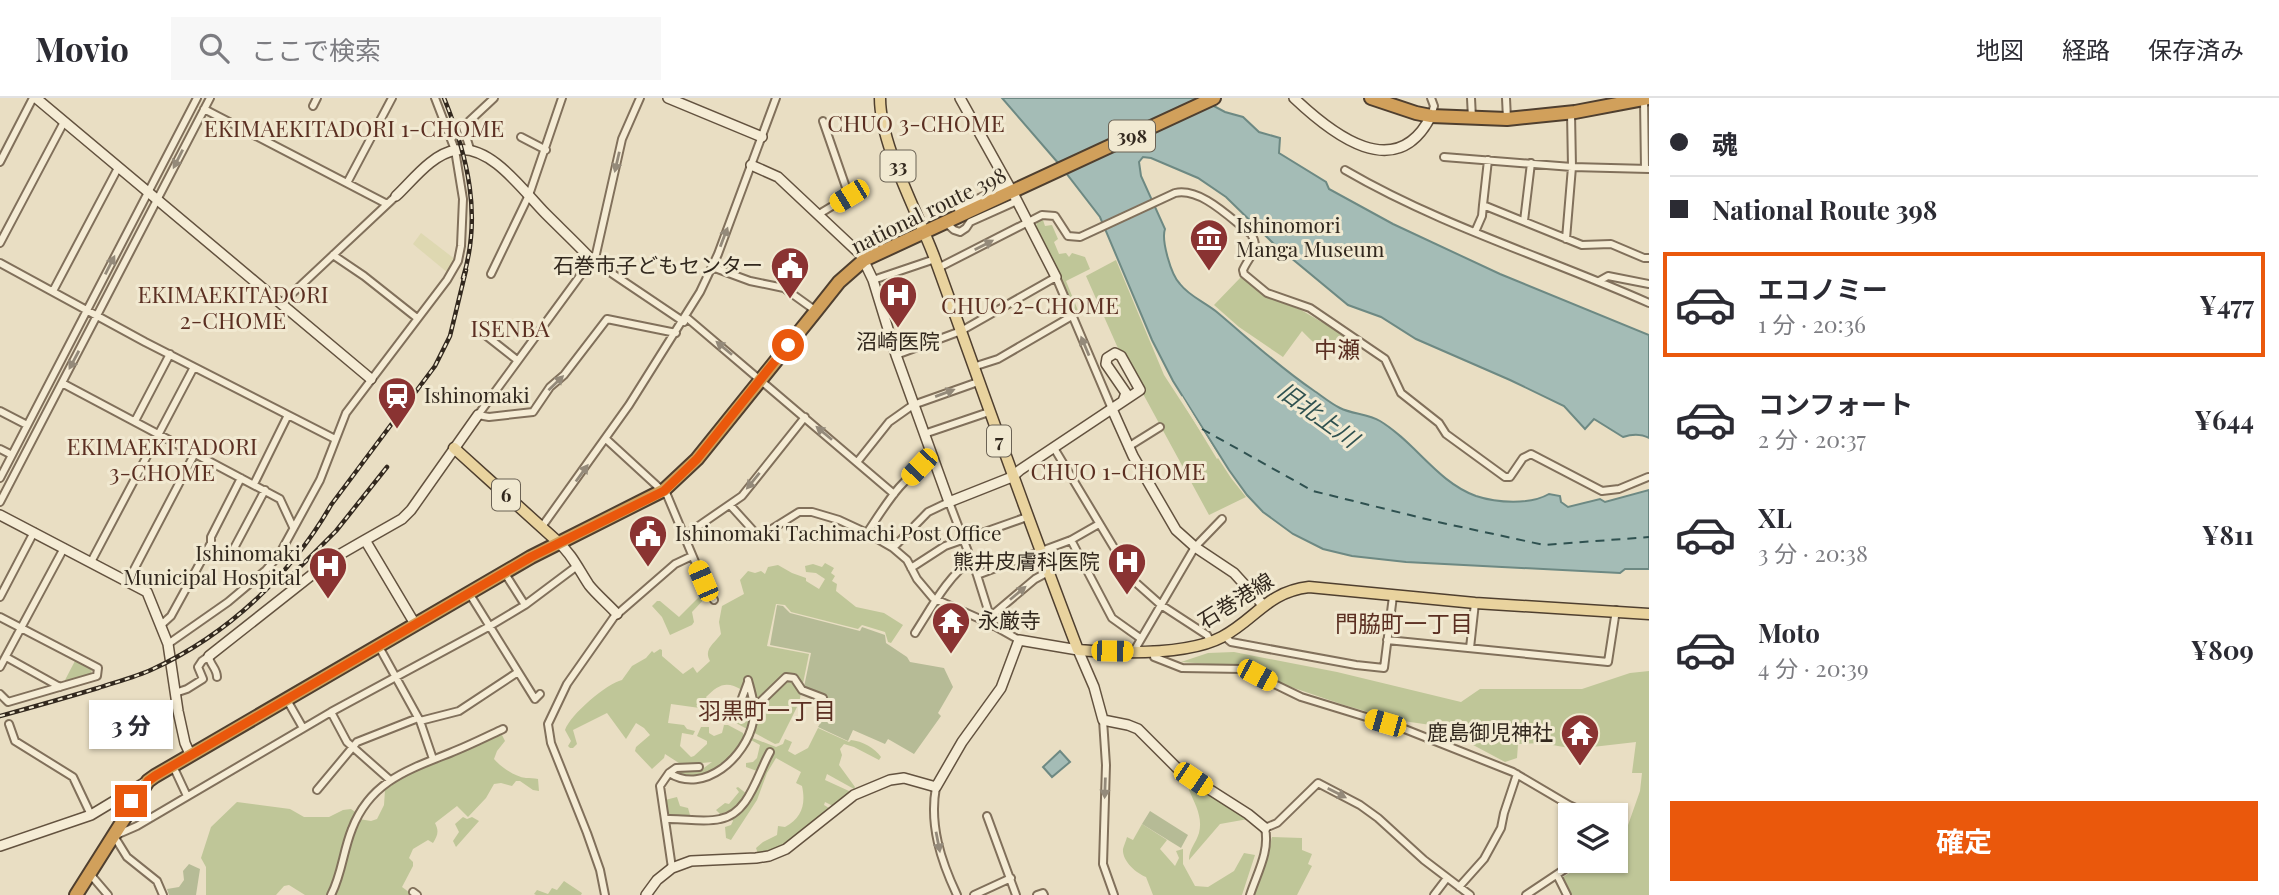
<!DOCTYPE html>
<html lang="ja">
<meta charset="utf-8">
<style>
:root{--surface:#fff;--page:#f7f7f7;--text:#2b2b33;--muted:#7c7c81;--line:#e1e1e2;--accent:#ea580c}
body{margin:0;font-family:"Playfair Display","Noto Sans JP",serif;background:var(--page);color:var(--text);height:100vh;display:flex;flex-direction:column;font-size:26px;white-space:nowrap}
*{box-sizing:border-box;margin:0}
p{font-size:23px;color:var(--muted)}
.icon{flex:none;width:38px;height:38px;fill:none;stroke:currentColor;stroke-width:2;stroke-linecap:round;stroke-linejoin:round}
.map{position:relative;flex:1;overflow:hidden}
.side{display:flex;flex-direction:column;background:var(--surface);width:630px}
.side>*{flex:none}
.hud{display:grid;align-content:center;height:154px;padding:0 21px;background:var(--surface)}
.fabs{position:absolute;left:1558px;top:705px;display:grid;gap:14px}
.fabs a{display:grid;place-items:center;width:70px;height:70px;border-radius:0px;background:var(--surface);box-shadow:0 2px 5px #0004;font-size:35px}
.end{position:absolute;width:32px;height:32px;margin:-16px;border:9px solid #ea580c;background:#fff;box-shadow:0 0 0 4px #fff}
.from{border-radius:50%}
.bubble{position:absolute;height:49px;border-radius:0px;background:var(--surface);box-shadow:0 2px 5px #0004;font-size:23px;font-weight:700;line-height:49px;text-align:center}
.car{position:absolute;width:21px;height:42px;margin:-21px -10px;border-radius:9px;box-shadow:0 0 5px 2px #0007;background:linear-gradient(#f5c518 24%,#345 0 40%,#f5c518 0 76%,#345 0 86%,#f5c518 0)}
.hud b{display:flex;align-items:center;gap:24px;height:66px;font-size:26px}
.hud b+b{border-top:2px solid var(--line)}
.hud i{width:18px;height:18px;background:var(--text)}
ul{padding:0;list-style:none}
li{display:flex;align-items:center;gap:21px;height:105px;margin:0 14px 10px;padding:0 7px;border:4px solid transparent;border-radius:0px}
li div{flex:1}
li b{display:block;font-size:26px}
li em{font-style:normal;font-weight:700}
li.selected{border-color:var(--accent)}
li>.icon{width:63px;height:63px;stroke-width:1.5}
.primary-button{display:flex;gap:14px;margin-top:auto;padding:14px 21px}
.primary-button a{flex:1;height:80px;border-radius:0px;background:var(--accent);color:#fff;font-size:28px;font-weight:700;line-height:80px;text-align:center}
header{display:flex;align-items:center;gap:42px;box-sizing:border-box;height:98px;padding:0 35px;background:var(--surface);border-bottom:2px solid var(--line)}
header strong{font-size:33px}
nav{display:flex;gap:38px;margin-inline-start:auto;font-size:24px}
.search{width:490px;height:63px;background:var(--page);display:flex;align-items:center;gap:18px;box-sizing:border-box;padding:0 24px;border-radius:0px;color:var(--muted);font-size:26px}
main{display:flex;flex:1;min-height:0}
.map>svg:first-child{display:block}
.farmland{fill:#ded8b1}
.green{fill:#bfc698}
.cemetery{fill:#b6bb96}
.water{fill:#a4bcb6;stroke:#6d8983;stroke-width:2}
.pier{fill:#e9dec3}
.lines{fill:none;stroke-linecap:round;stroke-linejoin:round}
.ferry{stroke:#2f5150;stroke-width:2;stroke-dasharray:9 7;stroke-linecap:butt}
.street-casing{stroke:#81705b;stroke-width:10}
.secondary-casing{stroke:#63523f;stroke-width:12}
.primary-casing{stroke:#4f3f2f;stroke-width:13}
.highway-casing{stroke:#4f3f2f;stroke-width:16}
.street{stroke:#f5ecd5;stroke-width:6}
.secondary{stroke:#f5ecd5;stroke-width:9}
.primary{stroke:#e9d39e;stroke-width:10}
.highway{stroke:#d1a05b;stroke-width:12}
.rail-casing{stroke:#32281e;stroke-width:4.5}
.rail{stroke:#f1e9d1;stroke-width:2;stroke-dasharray:5;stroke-linecap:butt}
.oneway{fill:#948a7a}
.route{stroke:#ea580c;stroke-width:9}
.labels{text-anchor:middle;stroke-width:6;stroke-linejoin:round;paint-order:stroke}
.shield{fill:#f1e9d1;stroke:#6b6254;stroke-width:2}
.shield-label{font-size:19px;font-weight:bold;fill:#32281e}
.street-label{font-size:21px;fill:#32281e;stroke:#f1e9d1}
.poi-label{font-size:21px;fill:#32281e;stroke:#f1e9d1;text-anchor:start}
.neighbourhood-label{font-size:23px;fill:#5b2f22;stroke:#f1e9d1}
.water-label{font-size:23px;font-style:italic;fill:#2f5150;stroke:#f1e9d1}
</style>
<header>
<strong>Movio</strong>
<div class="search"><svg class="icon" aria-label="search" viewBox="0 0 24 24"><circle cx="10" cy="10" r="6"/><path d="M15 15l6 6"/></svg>ここで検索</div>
<nav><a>地図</a><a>経路</a><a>保存済み</a></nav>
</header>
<main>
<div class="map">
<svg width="1649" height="797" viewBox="0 0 1649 797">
<rect width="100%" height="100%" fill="#e9dec3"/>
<!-- farmland -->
<path class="farmland" d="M421,135L456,162L448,175L413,146Z"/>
<!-- green -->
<path class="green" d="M1042,119L1045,128L1052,127L1058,141L1054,144L1059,156L1066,155L1069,159L1072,155L1085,159L1090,171L1066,183L1079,215L1075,217L1036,130L1037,122Z
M1116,162L1164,277L1231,380L1246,399L1209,417L1117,248L1086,178Z
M1241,179L1270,200L1301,212L1351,241C1330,260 1318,250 1302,233L1283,259L1239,229L1214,207Z
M825,465L834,470L831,475L835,478L832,483L837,486L836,493L856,509L884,515L903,527L891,545L888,544L885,534L862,527L858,531L791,514L785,507L776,506L767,548L809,556L799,605L779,645L775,646L734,624L736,610L742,592C726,582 718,587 706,599L709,604L712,605L711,612L725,613L729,615L727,621L707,618V611L671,606L668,625L684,627L687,631L695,633L693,637L682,635L680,648L691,659L694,658L707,646V643L697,638L701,629H709V635L714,638L722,635L724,627H728L743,635L744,639C725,669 715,680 678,678L674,673L701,672L712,664L682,667L665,656L664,660L652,671L635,653L636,649L650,637L644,630L636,625L626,641L607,615L573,632L577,646L573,650H570L568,648L571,643L565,632C570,617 607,585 622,582L632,568L646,560L652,553L654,555L660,551L662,552V558L683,576L693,569L697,575L710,563C703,551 715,545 721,536L719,524L722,508L744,496L740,482L748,473L755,475L761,473L765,476L768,469L778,467L792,475L806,480V483L819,491L825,481L816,475L806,474L805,468L813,466L822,469Z
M705,493L707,498L692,514L694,524L692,527L670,537L662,519L652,508L657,503H660L679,519Z
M1234,554L1337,574L1461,604L1480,591H1582L1630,575L1649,573V797H1571L1563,779L1589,763H1615L1616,733L1627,730L1640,693L1642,675H1632L1636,644L1575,651L1541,645L1518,646L1517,660L1505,664L1460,640L1452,630L1396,622L1344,607L1285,587L1250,569L1181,564L1208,555Z
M76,561L92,570L91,577L64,584Z
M818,630L849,644L851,642C862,643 875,650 881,659L879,662L854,649L844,646L840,651L842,657L839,667L855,689L854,691L827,676L825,682L849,693V695L833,708L825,704L824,707L829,710L775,753L758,756L756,750L763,744L777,737L778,728L785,729C802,720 806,706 802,688L796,685L801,674L776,660L767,675L757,702L731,742L726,740L725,729L731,727L733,723L731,720L742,712L770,652L757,673L746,669V665L753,664L757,660L760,647L751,642L750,639L776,649L783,646L785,641L792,644L788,653L795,657L808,650Z
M501,635L505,643L497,653L494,661C501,669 515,679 526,680C530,680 534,680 538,681L539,693L533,692L520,683H516L512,688L501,685L494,686L486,700L468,719L457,708L435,725C439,733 438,737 433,745L428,742L413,751L409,760L413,764V768L402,789L413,797H305L289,787L284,788L276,797H206V769L201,760L211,729L237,704L290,711L304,719H329L343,712L351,711L358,716L359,721L371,723L377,721L384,707L385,692L405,678Z
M1193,685L1248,721L1220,726L1189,762C1189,751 1196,745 1199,735C1203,719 1195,706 1189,692Z
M738,689L747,696L734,711L720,716L716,712L725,705L729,706L739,694L736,690Z
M677,699L680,708L688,710L690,717L668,718L665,702Z
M463,719L467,721L472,719L479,723L456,749L453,743L459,734L455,726Z
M1142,726L1167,742L1160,751L1175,768L1179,760L1176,753L1183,751V766L1195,788L1208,789L1234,773L1244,755L1255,757L1242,797H1153L1146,779C1136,775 1122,763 1123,751C1124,747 1126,743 1127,739L1133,742Z
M1272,739L1302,740V752L1312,756L1308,766L1312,768L1297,797H1254L1268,757Z
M564,783L582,795L581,797H536L534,796L537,792L548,796L552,790L557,792Z"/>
<!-- cemetery -->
<path class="cemetery" d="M777,507L783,508L790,515L860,533L862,529L885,537L886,545L907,559L910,564L944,570L953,589L938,615L941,618L914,656L888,641L885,646L853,632L848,643L818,629L827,614L817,608L821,596L804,589L811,555L770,547Z
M1150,713L1188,737L1181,750L1142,726Z
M189,766L200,771L196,797H169L167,791L179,789L184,782L183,773Z"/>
<!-- water -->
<path class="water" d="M1002,0H1199L1225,14L1243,19L1259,34L1280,40L1279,55L1326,84L1329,91L1393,126L1500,176L1649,237V340C1640,335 1632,336 1623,339L1594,321L1585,331L1564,308L1510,282L1416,241L1381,219L1348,207L1273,145L1226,99L1198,80L1151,60L1143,59L1139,64L1141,78L1165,131C1161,142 1171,177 1180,186C1189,198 1206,205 1218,215C1250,242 1279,269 1313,292C1322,298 1330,305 1340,310C1352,316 1368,316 1380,323C1415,344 1437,384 1476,398C1497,405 1530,407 1549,396L1560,398L1561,404L1568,409L1600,401L1605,404L1649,392V471H1625L1620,475L1406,464L1352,458L1323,451L1293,436L1263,414L1247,397L1229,372L1173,283L1152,242L1100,119L1059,66Z
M1060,653L1070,664L1052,679L1043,669Z"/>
<!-- pier -->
<path class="pier" d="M1182,298L1219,359L1217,361L1180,300Z"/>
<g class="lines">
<!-- ferry -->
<path class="ferry" d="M1202,331L1313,393L1438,424L1544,447L1649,439"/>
<!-- street casing -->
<g class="street-casing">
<path id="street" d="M640,0L622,41L596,156L478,317L489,319L533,314L550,289L564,277L607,221L676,235
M1471,0L1472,20
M1506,0L1507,21
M1644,2L1645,71
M313,8L317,0
M204,11L387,106
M1431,18L1434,8L1431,0
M521,39L546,52
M470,51L463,29L494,0
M1444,59L1572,69L1649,71
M1488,62L1483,107L1582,147L1611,146L1644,160H1649
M0,64L33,0
M1345,72C1441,128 1548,160 1649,205
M347,85L392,0
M819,116L849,98L823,23
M960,117L958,111L960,109L1009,86
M1524,123L1531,65
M945,124L954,132L960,134L966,130L970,124L1017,103
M1475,134L1482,118L1483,107
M1566,141L1572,69L1571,15
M0,145L64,24
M333,157L364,178L417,220
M592,162L684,224
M0,165L145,244L335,341
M712,169L750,183L784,190L816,213
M938,170L1042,117L1055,118L1068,138L1080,139L1175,95C1201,89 1231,121 1251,136C1261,151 1249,158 1243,172L1244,176L1267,195L1310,210L1385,261L1401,295L1439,325L1446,336L1505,379H1510L1523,360L1531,356L1602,393L1619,391L1648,379
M491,176L529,97L562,0
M873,182L935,161
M1599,183L1608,178L1649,186
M53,193L118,70
M281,206L396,98
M686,219L894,396
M484,236L517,262
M896,257L961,233L1056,179L1112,311
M973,269L998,261L1072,218
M62,285L280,401L293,429
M0,313L27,327
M135,323L170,256
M924,336L989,314
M606,341L667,397L706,490L714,502
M1128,349L1160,329
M1054,350L1134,483L1161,507L1207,537L1211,544
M0,351L12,357
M858,363L889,324L913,307L978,284
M0,380L197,0
M254,386L288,317
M0,404L210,0
M730,407L759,439L799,414H812L839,422L867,435L893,450L907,462L917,481L933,500L989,525L1019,542
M541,430L629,307L700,194L718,156L776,0
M867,435C885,408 903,376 934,362
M684,438L742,398L805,319
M1071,442L1112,520L1140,540
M893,450L928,414L949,404L977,477L993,528
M232,454L265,392
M91,464L194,269
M911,470L945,448L1027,419
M504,474L525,507
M977,477L1071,442L1099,426
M128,483L195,355
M469,495L535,601L540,596
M0,499L34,434
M0,519L98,570L97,578L8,604L0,596
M990,519L1035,481L1048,474
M160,528L171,518L211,445V439L241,380
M915,535C930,512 949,476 972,462
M1224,538L1231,544L1356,567L1384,570L1393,498
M1387,542L1608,564L1616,512
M168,546L228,504L266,472L279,457L320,382L346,315L447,182L458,163L461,148L463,101L455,52L435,0
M378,547L420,623L433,661
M1470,550L1475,505
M1154,552V559L1182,570L1243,571L1301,599L1402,630L1513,674L1569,707L1594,718
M1134,553L1195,449L1222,421
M6,559L60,589
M0,569L64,450
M175,595L187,591L203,581L198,569L202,563L209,558C209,566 217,570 217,579
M287,602L303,630
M755,609L786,579L794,580L802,592L823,600
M738,611L748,584
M331,614L347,644L390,682
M1103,622L1106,667L1103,766L1114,797
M420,623L459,613L518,574
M9,626L15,643L73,679L91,717
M173,668L187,698
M669,675L676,670L699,669
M936,689C929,727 941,763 957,797
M317,692L357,644L418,620
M987,718L1016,797
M666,721C683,720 703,725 720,721C749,716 757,677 770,654
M672,770L660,688L669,675C704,697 746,659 753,624C756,609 752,597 748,582
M90,776L108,797
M1557,777L1567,797
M1459,789L1484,761L1501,730L1504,715L1517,676
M413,794L417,797
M163,797L157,783L127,759L114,738L137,728L331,614L490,528L525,507L577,468
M331,797C342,776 343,753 352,731C370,684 407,672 450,655C468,648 486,639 503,631
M605,797L600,772L587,735L551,645L548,626L567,586L614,519L675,466L692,458
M974,797L1011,780
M1037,797L1043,795L1044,797
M1250,797C1257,775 1270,754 1265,730L1277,725L1318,685L1360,707L1378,720L1424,762L1470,797
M1434,797L1447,780
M1526,797L1577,763"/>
</g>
<!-- secondary casing -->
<g class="secondary-casing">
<path id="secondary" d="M36,0L371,281
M668,0L762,39
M960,0L1009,88
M1294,0C1332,36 1396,87 1431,18
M751,67L778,79L861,157L873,182L896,257L949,404L1012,379L1020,372L1140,292L1121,258L1115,255L1107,260L1106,266L1126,295L1123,303
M396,98C413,82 432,56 456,52C491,46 524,94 546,116C561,131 577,146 592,162
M1015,99L1056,179
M1112,311L1133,358L1176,432L1195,449L1234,475L1263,507
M0,417L147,494L168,546L178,613L185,645L190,656
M558,444C572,456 579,472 589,487C596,496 609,507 617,516
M415,526L365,442L402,421L411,412L478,317
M209,558L332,461L365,442
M0,748L91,717L144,685
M646,797L657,782L672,770L691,763L756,760L769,758L786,751L854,697L890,682L904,680L936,689L962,644L1001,590L1019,542L1078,552L1094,589L1103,622L1128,627L1138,631L1179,672L1248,716L1265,730"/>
</g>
<!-- primary casing -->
<g class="primary-casing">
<path id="primary" d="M880,0C880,47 918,115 935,161C982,291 1028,422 1078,552C1118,555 1186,558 1222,539C1256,521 1267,494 1309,489L1475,505L1649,516
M454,350L558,444"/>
</g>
<!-- highway casing -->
<g class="highway-casing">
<path id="highway" d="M1371,0L1416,15L1431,18L1507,21L1575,14L1649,0
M76,797L148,683L155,678L531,459L664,392L697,361L816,213L839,184L864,162L1214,0"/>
</g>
<!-- street -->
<use href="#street" class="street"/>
<!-- secondary -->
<use href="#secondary" class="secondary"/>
<!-- primary -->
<use href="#primary" class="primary"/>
<!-- highway -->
<use href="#highway" class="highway"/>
<!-- rail casing -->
<g class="rail-casing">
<path id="rail" d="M444,0C468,59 482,118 463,180
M290,479L336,433L387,369
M0,618C33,609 65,600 98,590C116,584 136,579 153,571C227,537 291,477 331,407L435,268L450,238L466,172"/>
</g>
<!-- rail -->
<use href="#rail" class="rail"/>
</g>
<!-- one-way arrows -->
<defs><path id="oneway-solid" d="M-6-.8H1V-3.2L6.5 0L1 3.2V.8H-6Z" transform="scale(1.75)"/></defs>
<g class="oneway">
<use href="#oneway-solid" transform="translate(178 61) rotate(117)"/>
<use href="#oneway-solid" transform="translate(617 64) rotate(103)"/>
<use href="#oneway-solid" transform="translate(724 139) rotate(-69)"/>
<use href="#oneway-solid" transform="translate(984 147) rotate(-27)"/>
<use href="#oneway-solid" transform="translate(110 167) rotate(-63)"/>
<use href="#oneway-solid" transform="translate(1085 248) rotate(-113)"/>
<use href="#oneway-solid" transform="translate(724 250) rotate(-140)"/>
<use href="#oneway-solid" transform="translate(74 262) rotate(118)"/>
<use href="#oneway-solid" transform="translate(556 285) rotate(-44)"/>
<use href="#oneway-solid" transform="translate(945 295) rotate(-20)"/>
<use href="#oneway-solid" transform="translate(824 335) rotate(-140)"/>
<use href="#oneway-solid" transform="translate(582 375) rotate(-54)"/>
<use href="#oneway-solid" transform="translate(753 383) rotate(129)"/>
<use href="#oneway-solid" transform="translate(1018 495) rotate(-40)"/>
<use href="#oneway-solid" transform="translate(1105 690) rotate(92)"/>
<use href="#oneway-solid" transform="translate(1337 695) rotate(27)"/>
<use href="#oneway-solid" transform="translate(938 744) rotate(79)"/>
</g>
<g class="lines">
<!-- route -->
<path class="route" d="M131,703V712L148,683L155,678L531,459L664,393L697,361L788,247"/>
</g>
<!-- icons -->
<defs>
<g id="museum-pin" transform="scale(2.0125)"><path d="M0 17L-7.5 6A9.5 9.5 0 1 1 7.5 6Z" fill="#8a3332" stroke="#f1e9d1"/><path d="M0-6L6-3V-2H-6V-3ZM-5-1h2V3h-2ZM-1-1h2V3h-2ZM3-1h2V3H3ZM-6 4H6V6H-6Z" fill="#fff"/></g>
<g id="civic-pin" transform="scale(2.0125)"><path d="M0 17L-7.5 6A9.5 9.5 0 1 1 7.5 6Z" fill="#8a3332" stroke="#f1e9d1"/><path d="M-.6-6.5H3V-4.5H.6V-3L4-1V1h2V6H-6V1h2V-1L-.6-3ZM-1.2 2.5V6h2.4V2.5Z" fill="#fff"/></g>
<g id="hospital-pin" transform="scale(2.0125)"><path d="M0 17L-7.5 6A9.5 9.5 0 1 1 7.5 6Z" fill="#8a3332" stroke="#f1e9d1"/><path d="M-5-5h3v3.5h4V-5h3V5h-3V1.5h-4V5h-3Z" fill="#fff"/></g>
<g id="station-pin" transform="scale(2.0125)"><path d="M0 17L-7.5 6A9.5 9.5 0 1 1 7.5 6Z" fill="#8a3332" stroke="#f1e9d1"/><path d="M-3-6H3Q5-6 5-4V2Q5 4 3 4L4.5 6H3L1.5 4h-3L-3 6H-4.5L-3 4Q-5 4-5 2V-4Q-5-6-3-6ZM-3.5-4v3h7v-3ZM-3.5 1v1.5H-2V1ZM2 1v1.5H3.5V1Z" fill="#fff"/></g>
<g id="temple-pin" transform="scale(2.0125)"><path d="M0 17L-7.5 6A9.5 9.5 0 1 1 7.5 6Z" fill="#8a3332" stroke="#f1e9d1"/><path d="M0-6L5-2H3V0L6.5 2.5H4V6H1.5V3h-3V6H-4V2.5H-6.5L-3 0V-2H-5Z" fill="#fff"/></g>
</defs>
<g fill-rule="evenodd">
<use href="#museum-pin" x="1209" y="140"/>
<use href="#civic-pin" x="790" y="168"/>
<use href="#hospital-pin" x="898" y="197"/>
<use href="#station-pin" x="397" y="298"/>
<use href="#civic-pin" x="648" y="436"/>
<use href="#hospital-pin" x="1127" y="464"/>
<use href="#hospital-pin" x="328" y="468"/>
<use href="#temple-pin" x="951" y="523"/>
<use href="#temple-pin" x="1580" y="635"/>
</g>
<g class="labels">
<!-- shield labels -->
<g class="shield">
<rect x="1109" y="22.5" width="46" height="31" rx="5"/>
<rect x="880.5" y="52.5" width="35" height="31" rx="5"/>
<rect x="987" y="327.5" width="24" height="31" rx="5"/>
<rect x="492" y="381.5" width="28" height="31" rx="5"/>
</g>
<g class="shield-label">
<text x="1132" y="45">398</text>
<text x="898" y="75">33</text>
<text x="999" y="350">7</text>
<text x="506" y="404">6</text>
</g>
<!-- street labels -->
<g class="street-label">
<text transform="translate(929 113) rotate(-26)" y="7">national route 398</text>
<text transform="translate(1236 503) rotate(-32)" y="7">石巻港線</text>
</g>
<!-- poi labels -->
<g class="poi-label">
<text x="1236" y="135">Ishinomori<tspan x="1236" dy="24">Manga Museum</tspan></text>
<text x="763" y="175" text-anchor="end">石巻市子どもセンター</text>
<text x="898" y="251" text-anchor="middle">沼崎医院</text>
<text x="424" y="305">Ishinomaki</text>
<text x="675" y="443">Ishinomaki Tachimachi Post Office</text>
<text x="301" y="463" text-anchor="end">Ishinomaki<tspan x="301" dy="24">Municipal Hospital</tspan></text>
<text x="1100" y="471" text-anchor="end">熊井皮膚科医院</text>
<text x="978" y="530">永厳寺</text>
<text x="1553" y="642" text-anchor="end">鹿島御児神社</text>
</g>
<!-- neighbourhood labels -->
<g class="neighbourhood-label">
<text x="916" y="34">CHUO 3-CHOME</text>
<text x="354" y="39">EKIMAEKITADORI 1-CHOME</text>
<text x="233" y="205">EKIMAEKITADORI<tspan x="233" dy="26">2-CHOME</tspan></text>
<text x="1030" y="216">CHUO 2-CHOME</text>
<text x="510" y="239">ISENBA</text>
<text x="1337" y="260">中瀬</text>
<text x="162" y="357">EKIMAEKITADORI<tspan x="162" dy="26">3-CHOME</tspan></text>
<text x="1118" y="382">CHUO 1-CHOME</text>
<text x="1404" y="534">門脇町一丁目</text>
<text x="767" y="621">羽黒町一丁目</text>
</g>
<!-- water labels -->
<g class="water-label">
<text transform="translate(1318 317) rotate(36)" y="8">旧北上川</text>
</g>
</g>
</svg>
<div class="fabs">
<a><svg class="icon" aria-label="layers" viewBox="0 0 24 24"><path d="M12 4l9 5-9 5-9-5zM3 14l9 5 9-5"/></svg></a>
</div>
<i class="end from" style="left:788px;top:247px"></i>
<i class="end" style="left:131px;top:703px"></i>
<div class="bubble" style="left:89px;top:602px;width:84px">3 分</div>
<i class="car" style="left:849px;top:98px;rotate:239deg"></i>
<i class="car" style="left:919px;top:369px;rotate:223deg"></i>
<i class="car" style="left:703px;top:483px;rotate:337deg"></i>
<i class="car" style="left:1112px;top:553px;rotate:91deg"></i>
<i class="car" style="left:1257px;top:577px;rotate:118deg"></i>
<i class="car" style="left:1385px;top:625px;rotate:286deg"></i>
<i class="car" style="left:1193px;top:681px;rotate:124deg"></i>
</div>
<section class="side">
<div class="hud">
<b><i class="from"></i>魂</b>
<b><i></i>National Route 398</b>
</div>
<ul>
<li class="selected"><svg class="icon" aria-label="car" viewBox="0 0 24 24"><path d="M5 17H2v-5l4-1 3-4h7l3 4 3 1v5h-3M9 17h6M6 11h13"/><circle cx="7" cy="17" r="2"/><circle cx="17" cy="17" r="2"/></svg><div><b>エコノミー</b><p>1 分 · 20:36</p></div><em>¥477</em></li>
<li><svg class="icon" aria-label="car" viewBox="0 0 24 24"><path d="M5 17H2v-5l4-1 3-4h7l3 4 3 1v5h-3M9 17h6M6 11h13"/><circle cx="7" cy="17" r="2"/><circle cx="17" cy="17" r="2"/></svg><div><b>コンフォート</b><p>2 分 · 20:37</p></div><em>¥644</em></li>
<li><svg class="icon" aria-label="car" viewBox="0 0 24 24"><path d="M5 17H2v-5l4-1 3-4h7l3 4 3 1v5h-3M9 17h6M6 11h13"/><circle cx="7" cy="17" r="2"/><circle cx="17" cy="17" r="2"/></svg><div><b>XL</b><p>3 分 · 20:38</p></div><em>¥811</em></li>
<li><svg class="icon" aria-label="car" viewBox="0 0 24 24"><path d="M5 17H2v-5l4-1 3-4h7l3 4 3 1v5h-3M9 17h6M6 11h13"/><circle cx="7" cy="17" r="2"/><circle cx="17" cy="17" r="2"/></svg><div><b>Moto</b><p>4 分 · 20:39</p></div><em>¥809</em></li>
</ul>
<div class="primary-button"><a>確定</a></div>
</section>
</main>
